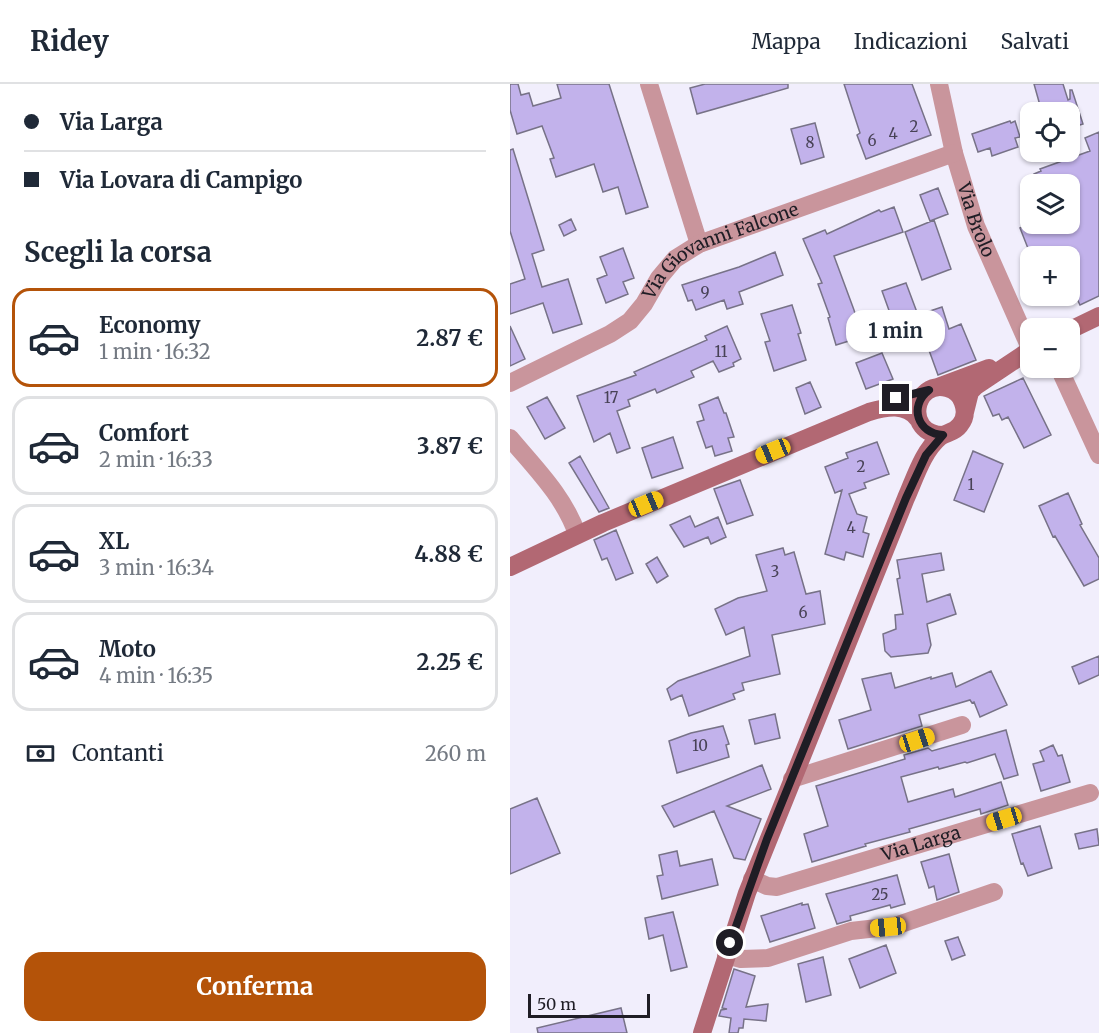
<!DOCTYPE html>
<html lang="it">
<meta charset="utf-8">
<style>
:root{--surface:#fff;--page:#f2f2f3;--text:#1f2937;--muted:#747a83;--line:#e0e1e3;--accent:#b45309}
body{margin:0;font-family:Merriweather,serif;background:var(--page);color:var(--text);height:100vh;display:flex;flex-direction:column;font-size:22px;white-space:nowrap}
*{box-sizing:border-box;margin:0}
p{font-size:20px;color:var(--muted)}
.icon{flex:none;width:33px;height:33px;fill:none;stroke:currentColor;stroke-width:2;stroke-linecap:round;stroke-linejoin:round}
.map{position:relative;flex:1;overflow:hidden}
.drawer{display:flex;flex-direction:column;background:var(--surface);width:510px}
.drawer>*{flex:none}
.banner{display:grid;align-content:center;height:132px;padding:0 24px;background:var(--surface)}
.tools{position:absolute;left:510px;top:18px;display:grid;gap:12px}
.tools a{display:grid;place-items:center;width:60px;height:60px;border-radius:12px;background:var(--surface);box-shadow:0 2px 4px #0004;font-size:30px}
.scale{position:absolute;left:18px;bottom:15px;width:122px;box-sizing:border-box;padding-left:6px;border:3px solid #1f1d25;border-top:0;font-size:16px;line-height:21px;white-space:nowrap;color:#1f1d25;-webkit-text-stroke:4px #f1eefc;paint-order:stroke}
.end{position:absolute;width:27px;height:27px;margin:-14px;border:8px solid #1f1d25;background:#fff;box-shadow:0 0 0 3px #fff}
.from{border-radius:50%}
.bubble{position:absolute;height:42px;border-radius:18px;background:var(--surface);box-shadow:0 2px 4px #0004;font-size:20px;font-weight:700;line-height:42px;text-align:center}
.car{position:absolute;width:18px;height:36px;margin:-18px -9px;border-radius:8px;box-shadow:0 0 4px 2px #0007;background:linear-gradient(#f5c518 24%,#345 0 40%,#f5c518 0 76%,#345 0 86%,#f5c518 0)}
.banner b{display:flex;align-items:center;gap:21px;height:57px;font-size:22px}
.banner b+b{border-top:2px solid var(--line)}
.banner i{width:15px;height:15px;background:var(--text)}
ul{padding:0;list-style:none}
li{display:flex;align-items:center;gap:18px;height:99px;margin:0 12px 9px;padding:0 12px;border:3px solid var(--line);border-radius:18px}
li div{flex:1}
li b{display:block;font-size:22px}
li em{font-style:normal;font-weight:700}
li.selected{border-color:var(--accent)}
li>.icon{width:54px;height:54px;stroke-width:1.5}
h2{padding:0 24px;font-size:27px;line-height:72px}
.pay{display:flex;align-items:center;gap:15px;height:66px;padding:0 24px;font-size:22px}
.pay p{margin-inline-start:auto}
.primary-button{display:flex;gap:12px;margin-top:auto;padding:12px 24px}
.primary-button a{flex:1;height:69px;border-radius:18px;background:var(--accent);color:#fff;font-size:24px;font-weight:700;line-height:69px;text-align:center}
header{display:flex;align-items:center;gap:36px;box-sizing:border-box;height:84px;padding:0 30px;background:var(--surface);border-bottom:2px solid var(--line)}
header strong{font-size:28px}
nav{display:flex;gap:33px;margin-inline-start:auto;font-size:21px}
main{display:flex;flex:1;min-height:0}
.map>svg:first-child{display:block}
.building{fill:#c2b2eb;stroke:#777287;stroke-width:1.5}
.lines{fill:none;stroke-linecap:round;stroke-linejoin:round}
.street{stroke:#c9959c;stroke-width:18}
.secondary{stroke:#b26873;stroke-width:18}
.route{stroke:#1f1d25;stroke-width:8}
.labels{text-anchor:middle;stroke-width:6;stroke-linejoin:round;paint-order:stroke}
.number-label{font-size:15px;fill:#484256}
.street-label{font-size:18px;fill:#1f1d25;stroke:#f1eefc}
</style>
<header>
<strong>Ridey</strong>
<nav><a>Mappa</a><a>Indicazioni</a><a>Salvati</a></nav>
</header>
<main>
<section class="drawer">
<div class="banner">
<b><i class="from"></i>Via Larga</b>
<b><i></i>Via Lovara di Campigo</b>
</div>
<h2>Scegli la corsa</h2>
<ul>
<li class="selected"><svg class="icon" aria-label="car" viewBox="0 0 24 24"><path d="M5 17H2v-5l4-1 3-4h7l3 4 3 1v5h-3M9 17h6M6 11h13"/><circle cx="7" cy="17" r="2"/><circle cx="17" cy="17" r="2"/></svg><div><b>Economy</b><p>1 min · 16:32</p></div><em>2.87 €</em></li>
<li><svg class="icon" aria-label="car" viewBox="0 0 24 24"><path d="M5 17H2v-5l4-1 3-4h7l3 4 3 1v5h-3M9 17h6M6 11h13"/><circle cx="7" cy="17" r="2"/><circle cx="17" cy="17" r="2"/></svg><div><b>Comfort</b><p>2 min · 16:33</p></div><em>3.87 €</em></li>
<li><svg class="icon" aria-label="car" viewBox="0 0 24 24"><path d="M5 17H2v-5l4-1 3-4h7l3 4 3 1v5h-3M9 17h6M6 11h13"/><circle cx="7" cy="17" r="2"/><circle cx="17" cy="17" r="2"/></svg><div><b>XL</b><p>3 min · 16:34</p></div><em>4.88 €</em></li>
<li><svg class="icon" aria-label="car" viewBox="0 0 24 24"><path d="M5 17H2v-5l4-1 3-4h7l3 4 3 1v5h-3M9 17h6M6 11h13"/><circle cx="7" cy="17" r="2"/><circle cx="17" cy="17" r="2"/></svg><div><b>Moto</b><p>4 min · 16:35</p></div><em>2.25 €</em></li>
</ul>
<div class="pay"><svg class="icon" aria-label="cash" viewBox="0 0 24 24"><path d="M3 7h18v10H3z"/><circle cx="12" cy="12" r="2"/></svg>Contanti<p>260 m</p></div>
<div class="primary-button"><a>Conferma</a></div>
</section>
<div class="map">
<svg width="589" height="949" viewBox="0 0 589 949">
<rect width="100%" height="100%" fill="#f1eefc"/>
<!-- building -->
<path class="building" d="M0,0H8L11,11L19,9L23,22L51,14L47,0H99L138,123L116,130L108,103L93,108L84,80L46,93L40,75L44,74L32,42L7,50L0,26Z
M195,0H278V4L187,30L180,4Z
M334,0H402L421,51L356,75L347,51L350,49Z
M524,0H553L558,16L560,15V6H562L573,40L560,44V28H526V26L531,25Z
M500,37L501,39L505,37L510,53L505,54L508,63L482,72L480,64L468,68L462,50Z
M305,39L314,73L291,80L281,45Z
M589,48V212L570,221L560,200V172H546L543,165L521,172L510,144L520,140H560V100H528L524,90L531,87L530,85L580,67L575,54Z
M3,65L34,166L22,170L32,203L58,195L72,240L43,249L33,219L0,230V200L15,195L0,147V66Z
M428,104L438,130L420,137L410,111Z
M384,123L393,148L324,172L344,226L352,253L326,261L318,234L320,233L308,200L312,199L293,155L315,146L317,150L369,126L371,128Z
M61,135L66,146L54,152L49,141Z
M424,136L441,185L412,196L395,148Z
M113,164L124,194L113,198L118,210L96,219L87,195L97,191L90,173Z
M265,168L273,191L229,208L233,220L217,225L214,216L186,226L182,216L178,217L172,201L229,183Z
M396,199L408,231L432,223L439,245L451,240L466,276L428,291L408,236L385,243L372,207Z
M282,221L291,249L288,250L296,276L264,287L255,258L260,257L251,230Z
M0,242L15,275L0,282Z
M217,242L231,275L223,279L224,282L209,288L203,277L181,287L184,293L147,309L145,305L118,316L120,322L107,327L120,364L107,369L100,349L84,358L67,312L126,291L124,288L197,256L195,252Z
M372,269L383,295L356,305L346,279Z
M513,294L541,351L514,364L498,333L492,336L489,330L483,332L474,312Z
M300,298L311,323L295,330L286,304Z
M37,313L55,344L35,355L17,323Z
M208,313L214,329H216L224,353L218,354L222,367L205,372L202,362L196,364L187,338L194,336L189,321Z
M163,353L173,384L142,394L132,364Z
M367,358L379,390L354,399L356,404L339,410L347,430L357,433L353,448L359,450L353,473L336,468L334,476L315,470L332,406L325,409L315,383L338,374L336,369Z
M463,367L493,380L474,428L444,416Z
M70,372L99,424L89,428L59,379Z
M230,396L243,431L217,440L204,405Z
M558,409L572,440L570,441L589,474V495L574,502L545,452L543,453L529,422Z
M180,432L185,443L208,433L216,453L201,460L198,453L174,463L160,441Z
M106,446L123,489L106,496L97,474L92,476L84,456Z
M273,464L275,471L284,468L296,510L310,507L315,540L262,551L270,590L232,599L234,606L223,610L225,615L179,632L172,611L161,616L157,605L168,597L240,572L234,543L216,551L205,525L228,514L257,507L246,471Z
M431,469L434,486L412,490L417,518L440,510L446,530L417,540L421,561L418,569L381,573L375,567L373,550L386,545L385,531L393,530L387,495L390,494L387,476Z
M147,473L158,492L147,499L136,480Z
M589,572V591L569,600L562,583Z
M481,587L497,621L470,633L464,618L462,619L460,616L409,631L412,642L338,665L329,636L361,626L352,595L381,589L385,604L421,593V595L442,589L446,603Z
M265,630L270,654L245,660L239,636Z
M213,642L219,660L216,661L219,673L167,689L159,657L181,649Z
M496,646L508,691L494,695L485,670L457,679L455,678L429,685L428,683L391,693L398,718L443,705L445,713L491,698L498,721L471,730L470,725L399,745L400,748L355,760L356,762L302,778L294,750L318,742L306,702L395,675L394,671L418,664L422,667Z
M543,661L548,672L552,671L560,698L531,707L523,680L534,677L530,667Z
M252,681L261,705L217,722L251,735L235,776L224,774L204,727L164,743L152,722Z
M27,714L50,769L0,790V725Z
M530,742L542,784L518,792L513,779L511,780L502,750Z
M587,745L589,761L569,765L565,750Z
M167,767L170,782L202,775L208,801L152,815L147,792L153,791L149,771Z
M439,770L449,808L427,816L424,802L419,804L411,778Z
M387,791L395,820L381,824L380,821L340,832L341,836L327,840L316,810Z
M292,819V821L298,820L305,844L260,858L251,832Z
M163,828L177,883L161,887L153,851L139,855L135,834Z
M448,853L455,871L442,876L435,857Z
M376,861L386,889L350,904L339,875Z
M313,873L321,911L296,918L288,880Z
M224,885L245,892L236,923L258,920L256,937L234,935L233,944H229L228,949H219L221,934L209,932L211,926L217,925L212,924Z
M111,924L117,949H28L27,944Z"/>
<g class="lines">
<!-- street -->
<g class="street">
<path d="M139,0L189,160"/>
<path id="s1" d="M429,0L444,69L466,142L520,264"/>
<path d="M549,284L589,371"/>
<path id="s2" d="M0,299L100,250L120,237L134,220L149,194L165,175L189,160L444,69"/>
<path d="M0,354C25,384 54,412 67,450"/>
<path d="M282,695L452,641"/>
<path id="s3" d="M242,795L257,802L267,803L580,709"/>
<path d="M216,871L231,875L258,874L341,847L385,842L484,808"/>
</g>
<!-- secondary -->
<path class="secondary" d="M560,246L589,232
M428,303L479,284
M455,328L460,308L466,302L520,266
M0,483L93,439L359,328C376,323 396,319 408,335
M192,949L237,809L396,414C405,394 413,367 430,353C437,348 444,349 450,341C455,335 456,327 453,319C451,312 445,306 437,304C404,295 393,350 433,351"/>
</g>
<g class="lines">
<!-- route -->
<path class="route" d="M220,859L257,755L396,414L416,371L433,351C408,350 398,322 419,306L386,314"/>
</g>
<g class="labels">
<!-- number labels -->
<g class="number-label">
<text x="404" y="48">2</text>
<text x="383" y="55">4</text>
<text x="362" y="62">6</text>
<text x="300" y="64">8</text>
<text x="195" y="214">9</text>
<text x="211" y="273">11</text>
<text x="101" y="319">17</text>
<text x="351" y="388">2</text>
<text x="461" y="406">1</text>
<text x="341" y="449">4</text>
<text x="265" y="493">3</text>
<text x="293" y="534">6</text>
<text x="190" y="667">10</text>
<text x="370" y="816">25</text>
</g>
<!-- street labels -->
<g class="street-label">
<text dy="6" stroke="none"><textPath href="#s1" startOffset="141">Via Brolo</textPath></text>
<text dy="6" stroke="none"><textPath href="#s2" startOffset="255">Via Giovanni Falcone</textPath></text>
<text dy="6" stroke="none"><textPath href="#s3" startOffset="177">Via Larga</textPath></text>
</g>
</g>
</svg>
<div class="tools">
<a><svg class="icon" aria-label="locate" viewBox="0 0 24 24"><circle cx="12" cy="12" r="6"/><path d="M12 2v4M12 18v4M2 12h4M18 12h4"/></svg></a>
<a><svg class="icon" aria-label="layers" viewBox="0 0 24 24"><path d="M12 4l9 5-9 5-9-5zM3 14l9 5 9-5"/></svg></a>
<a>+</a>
<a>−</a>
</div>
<div class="scale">50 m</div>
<i class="end from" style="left:220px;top:859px"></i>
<i class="end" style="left:386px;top:314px"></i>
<div class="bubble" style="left:336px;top:226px;width:99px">1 min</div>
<i class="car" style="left:263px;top:367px;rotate:248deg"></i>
<i class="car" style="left:136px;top:420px;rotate:67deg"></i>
<i class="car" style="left:407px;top:656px;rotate:72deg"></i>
<i class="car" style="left:494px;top:735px;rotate:253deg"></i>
<i class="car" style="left:378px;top:843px;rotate:264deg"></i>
</div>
</main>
